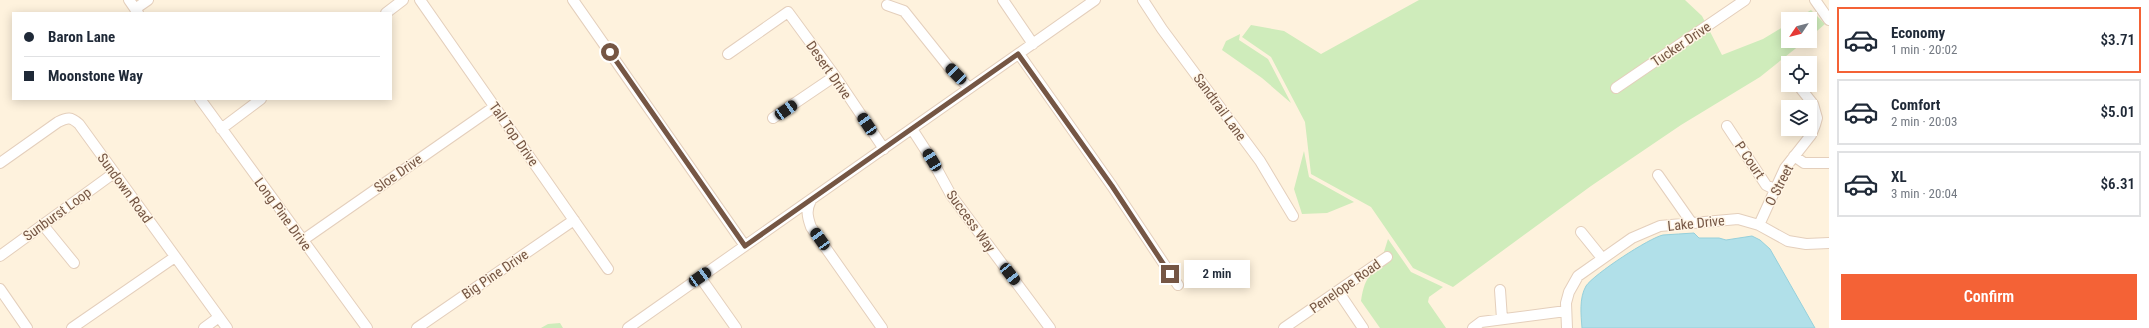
<!DOCTYPE html>
<meta charset="utf-8">
<style>
:root{--surface:#fff;--page:#f6f6f7;--text:#1f2937;--muted:#747a83;--line:#e0e1e3;--accent:#f46236}
body{margin:0;font-family:"Roboto Condensed",sans-serif;background:var(--page);color:var(--text);height:100vh;display:flex;flex-direction:column;font-size:15px;white-space:nowrap}
*{box-sizing:border-box;margin:0}
p{font-size:13px;color:var(--muted)}
.icon{flex:none;width:22px;height:22px;fill:none;stroke:currentColor;stroke-width:2;stroke-linecap:round;stroke-linejoin:round}
.map{position:relative;flex:1;overflow:hidden}
.sheet{display:flex;flex-direction:column;background:var(--surface);width:320px}
.sheet>*{flex:none}
.banner{position:absolute;left:12px;top:12px;width:380px;height:88px;border-radius:0px;box-shadow:0 2px 10px #0003;display:grid;align-content:center;height:88px;padding:0 12px;background:var(--surface)}
.needle{width:26px;rotate:235deg}
.tools{position:absolute;left:1781px;top:12px;display:grid;gap:8px}
.tools a{display:grid;place-items:center;width:36px;height:36px;border-radius:0px;background:var(--surface);box-shadow:0 2px 10px #0003;font-size:20px}
.end{position:absolute;width:18px;height:18px;margin:-9px;border:5px solid #755644;background:#fff;box-shadow:0 0 0 2px #fff}
.from{border-radius:50%}
.bubble{position:absolute;height:28px;border-radius:0px;background:var(--surface);box-shadow:0 2px 10px #0003;font-size:13px;font-weight:600;line-height:28px;text-align:center}
.car{position:absolute;width:12px;height:24px;margin:-12px -6px;border-radius:5px;box-shadow:0 0 3px 1px #0007;background:linear-gradient(#222 24%,#8ab4d8 0 40%,#222 0 76%,#8ab4d8 0 86%,#222 0)}
.banner b{display:flex;align-items:center;gap:14px;height:38px;font-size:15px}
.banner b+b{border-top:1px solid var(--line)}
.banner i{width:10px;height:10px;background:var(--text)}
ul{padding:7px 0 0;list-style:none}
li{display:flex;align-items:center;gap:12px;height:66px;margin:0 8px 6px;padding:0 4px;border:2px solid var(--line);border-radius:0px}
li div{flex:1}
li b{display:block;font-size:15px}
li em{font-style:normal;font-weight:600}
li.selected{border-color:var(--accent)}
li>.icon{width:36px;height:36px;stroke-width:1.5}
.button{display:flex;gap:8px;margin-top:auto;padding:8px 12px}
.button a{flex:1;height:46px;border-radius:0px;background:var(--accent);color:#fff;font-size:16px;font-weight:600;line-height:46px;text-align:center}
main{display:flex;flex:1;min-height:0}
.map>svg:first-child{display:block}
.green{fill:#cfecbb}
.water{fill:#b1e0e9;stroke:#96d0db}
.lines{fill:none;stroke-linecap:round;stroke-linejoin:round}
.minor-casing{stroke:#e4cfbc;stroke-width:12}
.minor{stroke:#fff;stroke-width:10}
.route{stroke:#755644;stroke-width:5}
.labels{text-anchor:middle;stroke-width:3;stroke-linejoin:round;paint-order:stroke}
.street-label{font-size:14px;fill:#755644;stroke:#fff5e5}
</style>
<main>
<div class="map">
<svg width="1829" height="328" viewBox="0 0 1829 328">
<rect width="100%" height="100%" fill="#fef2dd"/>
<!-- green -->
<path class="green" d="M1419,0H1685L1702,16L1722,55L1763,39L1788,24V41H1805L1760,77L1681,125L1591,186L1453,287L1413,268L1371,207L1311,174L1305,122L1271,57L1242,37L1251,25L1284,31L1321,54Z
M1811,10L1825,24L1810,37V19H1796Z
M1240,34L1239,40L1268,59L1291,103L1262,78L1222,50L1226,41Z
M1304,151L1309,177L1354,202L1327,213L1302,214L1294,189Z
M1388,239L1411,272L1443,287L1429,297L1428,302L1446,328H1380L1361,301C1365,274 1372,272 1393,258L1388,251L1383,255Z
M560,323L563,328H541L548,324Z"/>
<!-- water -->
<path class="water" d="M1694,233L1699,238H1719L1726,240L1752,236L1760,240L1770,249L1815,328H1582C1581,315 1579,298 1586,286C1594,274 1649,238 1663,235C1673,234 1684,234 1694,233Z"/>
<g class="lines">
<!-- minor casing -->
<g class="minor-casing">
<path id="minor" d="M129,0L138,13
M420,0L608,269
M573,0L745,246
M1003,0L1033,44
M1143,0L1162,29L1260,161L1293,216
M1815,0L1829,20
M887,5L904,11L948,66L969,88
M135,9L148,0
M386,13L403,0
M728,54L788,12L835,76L884,149
M1019,54L1112,186L1178,285
M1616,88L1745,0
M200,99L367,328
M773,118L835,76
M1727,126L1766,185L1776,190
M221,129L261,99
M912,129L932,160L951,195L1050,328
M1794,156L1804,163H1829
M0,163L58,122C68,117 71,117 79,124L227,328
M1658,175L1691,222
M811,200C806,210 807,216 811,227L882,328
M43,225L74,263
M1759,225L1785,168L1811,135L1815,125L1817,118L1813,104L1798,85
M1581,232L1602,258
M303,240L494,107
M0,256L114,173
M700,277L736,328
M0,289L27,328
M1500,290L1502,319
M1338,291L1363,328
M72,328L175,257
M204,328L219,317
M417,328L574,220
M628,328L1095,0
M1284,328L1387,257
M1473,328L1481,322L1566,311
M1567,328L1566,303L1569,292L1578,276L1632,238L1660,226L1738,219L1759,225L1788,241L1806,244L1829,243"/>
</g>
<!-- minor -->
<use href="#minor" class="minor"/>
</g>
<g class="lines">
<!-- route -->
<path class="route" d="M610,52L745,246L1018,54L1112,186L1170,274"/>
</g>
<g class="labels">
<!-- street labels -->
<g class="street-label">
<text transform="translate(1681 44) rotate(-34)" y="5">Tucker Drive</text>
<text transform="translate(829 70) rotate(55)" y="5">Desert Drive</text>
<text transform="translate(1220 107) rotate(54)" y="5">Sandtrail Lane</text>
<text transform="translate(514 134) rotate(55)" y="5">Tall Top Drive</text>
<text transform="translate(1750 160) rotate(56)" y="5">P Court</text>
<text transform="translate(398 173) rotate(-35)" y="5">Sloe Drive</text>
<text transform="translate(1779 185) rotate(-63)" y="5">O Street</text>
<text transform="translate(125 188) rotate(54)" y="5">Sundown Road</text>
<text transform="translate(57 214) rotate(-36)" y="5">Sunburst Loop</text>
<text transform="translate(283 214) rotate(54)" y="5">Long Pine Drive</text>
<text transform="translate(971 221) rotate(54)" y="5">Success Way</text>
<text transform="translate(1696 223) rotate(-6)" y="5">Lake Drive</text>
<text transform="translate(495 274) rotate(-34)" y="5">Big Pine Drive</text>
<text transform="translate(1345 286) rotate(-35)" y="5">Penelope Road</text>
</g>
</g>
</svg>
<div class="tools">
<a><svg class="needle" viewBox="-14 -14 28 28"><path d="M0-13l5 13h-10z" fill="#e53935"/><path d="M0 13l5-13h-10z" fill="#747a83"/></svg></a>
<a><svg class="icon" aria-label="locate" viewBox="0 0 24 24"><circle cx="12" cy="12" r="6"/><path d="M12 2v4M12 18v4M2 12h4M18 12h4"/></svg></a>
<a><svg class="icon" aria-label="layers" viewBox="0 0 24 24"><path d="M12 4l9 5-9 5-9-5zM3 14l9 5 9-5"/></svg></a>
</div>
<i class="end from" style="left:610px;top:52px"></i>
<i class="end" style="left:1170px;top:274px"></i>
<div class="bubble" style="left:1184px;top:260px;width:66px">2 min</div>
<i class="car" style="left:956px;top:74px;rotate:315deg"></i>
<i class="car" style="left:786px;top:110px;rotate:56deg"></i>
<i class="car" style="left:867px;top:124px;rotate:326deg"></i>
<i class="car" style="left:932px;top:160px;rotate:329deg"></i>
<i class="car" style="left:820px;top:239px;rotate:325deg"></i>
<i class="car" style="left:1010px;top:274px;rotate:142deg"></i>
<i class="car" style="left:700px;top:277px;rotate:55deg"></i>
<div class="banner">
<b><i class="from"></i>Baron Lane</b>
<b><i></i>Moonstone Way</b>
</div>
</div>
<section class="sheet">
<ul>
<li class="selected"><svg class="icon" aria-label="car" viewBox="0 0 24 24"><path d="M5 17H2v-5l4-1 3-4h7l3 4 3 1v5h-3M9 17h6M6 11h13"/><circle cx="7" cy="17" r="2"/><circle cx="17" cy="17" r="2"/></svg><div><b>Economy</b><p>1 min · 20:02</p></div><em>$3.71</em></li>
<li><svg class="icon" aria-label="car" viewBox="0 0 24 24"><path d="M5 17H2v-5l4-1 3-4h7l3 4 3 1v5h-3M9 17h6M6 11h13"/><circle cx="7" cy="17" r="2"/><circle cx="17" cy="17" r="2"/></svg><div><b>Comfort</b><p>2 min · 20:03</p></div><em>$5.01</em></li>
<li><svg class="icon" aria-label="car" viewBox="0 0 24 24"><path d="M5 17H2v-5l4-1 3-4h7l3 4 3 1v5h-3M9 17h6M6 11h13"/><circle cx="7" cy="17" r="2"/><circle cx="17" cy="17" r="2"/></svg><div><b>XL</b><p>3 min · 20:04</p></div><em>$6.31</em></li>
</ul>
<div class="button"><a>Confirm</a></div>
</section>
</main>
